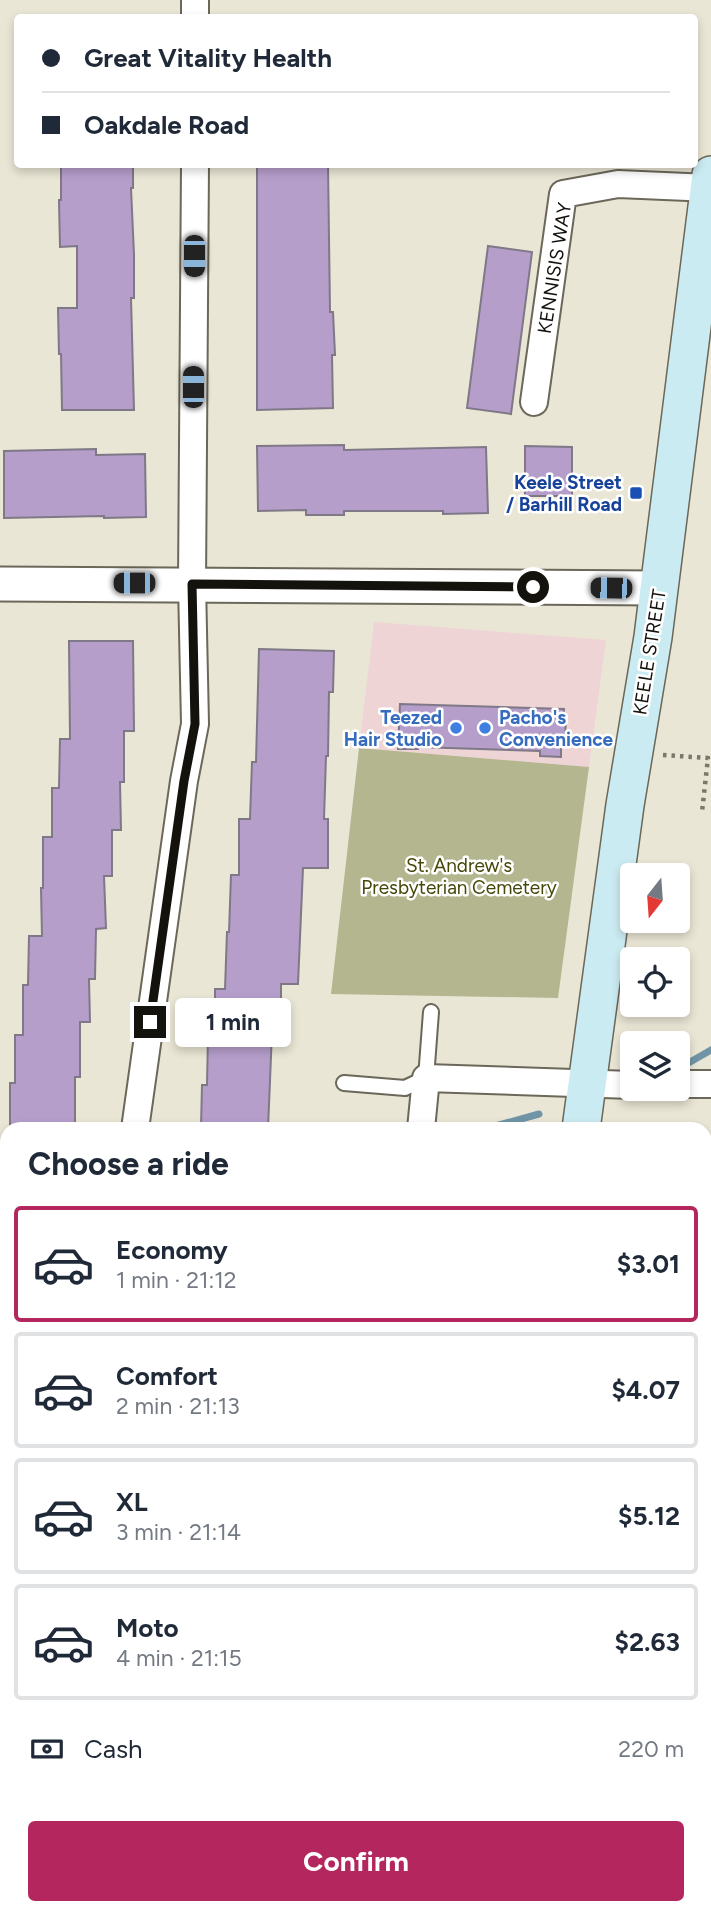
<!DOCTYPE html>
<meta charset="utf-8">
<style>
:root{--surface:#fff;--page:#f6f6f7;--text:#1f2937;--muted:#747a83;--line:#e0e1e3;--accent:#b4275e}
body{margin:0;font-family:Figtree,sans-serif;background:var(--page);color:var(--text);height:100vh;display:flex;flex-direction:column;font-size:26px;white-space:nowrap}
*{box-sizing:border-box;margin:0}
p{font-size:23px;color:var(--muted)}
.icon{flex:none;width:38px;height:38px;fill:none;stroke:currentColor;stroke-width:2;stroke-linecap:round;stroke-linejoin:round}
.map{position:relative;flex:1;overflow:hidden}
.sheet{position:absolute;left:0px;top:1122px;width:712px;height:793px;display:flex;flex-direction:column;background:var(--surface);border-radius:21px 21px 0 0;box-shadow:0 4px 10px #0003}
.sheet>*{flex:none}
.hud{position:absolute;left:14px;top:14px;width:684px;height:154px;border-radius:7px;box-shadow:0 4px 10px #0003;display:grid;align-content:center;height:154px;padding:0 28px;background:var(--surface)}
.needle{width:46px;rotate:197deg}
.fabs{position:absolute;left:620px;top:863px;display:grid;gap:14px}
.fabs a{display:grid;place-items:center;width:70px;height:70px;border-radius:7px;background:var(--surface);box-shadow:0 4px 10px #0003;font-size:35px}
.end{position:absolute;width:32px;height:32px;margin:-16px;border:9px solid #14120d;background:#fff;box-shadow:0 0 0 4px #fff}
.from{border-radius:50%}
.bubble{position:absolute;height:49px;border-radius:7px;background:var(--surface);box-shadow:0 4px 10px #0003;font-size:23px;font-weight:700;line-height:49px;text-align:center}
.car{position:absolute;width:21px;height:42px;margin:-21px -10px;border-radius:9px;box-shadow:0 0 5px 2px #0007;background:linear-gradient(#222 24%,#8ab4d8 0 40%,#222 0 76%,#8ab4d8 0 86%,#222 0)}
.hud b{display:flex;align-items:center;gap:24px;height:66px;font-size:26px}
.hud b+b{border-top:2px solid var(--line)}
.hud i{width:18px;height:18px;background:var(--text)}
ul{padding:0;list-style:none}
li{display:flex;align-items:center;gap:21px;height:116px;margin:0 14px 10px;padding:0 14px;border:4px solid var(--line);border-radius:7px}
li div{flex:1}
li b{display:block;font-size:26px}
li em{font-style:normal;font-weight:700}
li.on{border-color:var(--accent)}
li>.icon{width:63px;height:63px;stroke-width:1.5}
h2{padding:0 28px;font-size:32px;line-height:84px}
.pay{display:flex;align-items:center;gap:18px;height:77px;padding:0 28px;font-size:26px}
.pay p{margin-inline-start:auto}
.primary-button{display:flex;gap:14px;margin-top:auto;padding:14px 28px}
.primary-button a{flex:1;height:80px;border-radius:7px;background:var(--accent);color:#fff;font-size:28px;font-weight:700;line-height:80px;text-align:center}
.map>svg:first-child{display:block}
.commercial{fill:#efd4d5}
.green{fill:#b4b68f}
.lines{fill:none;stroke-linecap:round;stroke-linejoin:round}
.stream{stroke:#6f95a6;stroke-width:7}
.building{fill:#b69ecb;stroke:#7f7886;stroke-width:2}
.service-casing{stroke:#6b6759;stroke-width:18}
.minor-casing{stroke:#6b6759;stroke-width:30}
.tertiary-casing{stroke:#6b6759;stroke-width:37}
.secondary-casing{stroke:#6b6759;stroke-width:40}
.path{stroke:#7a776d;stroke-width:4.5;stroke-dasharray:3.5 5;stroke-linecap:butt}
.service{stroke:#fff;stroke-width:14}
.minor{stroke:#fff;stroke-width:26}
.tertiary{stroke:#fff;stroke-width:33}
.secondary{stroke:#cbebf3;stroke-width:37}
.route{stroke:#14120d;stroke-width:9}
.transit-dot{fill:#1a4fb4;stroke:#fff;stroke-width:2.5}
.shop-dot{fill:#3f7fe0;stroke:#fff;stroke-width:2.5}
.labels{text-anchor:middle;stroke-width:5;stroke-linejoin:round;paint-order:stroke}
.street-label{font-size:19px;fill:#14120d;stroke:#fff}
.transit-label{font-size:19px;font-weight:bold;fill:#164399;stroke:#fff;text-anchor:end}
.shop-label{font-size:19px;font-weight:bold;fill:#366cbe;stroke:#fff;text-anchor:end}
.park-label{font-size:19px;fill:#464709;stroke:#fff}
</style>
<div class="map">
<svg width="711" height="1913" viewBox="0 0 711 1913">
<rect width="100%" height="100%" fill="#eae6d5"/>
<!-- commercial -->
<path class="commercial" d="M374,622L606,640L589,767L359,748Z
M223,1908H426L425,1913H222Z"/>
<!-- green -->
<path class="green" d="M359,748L589,767L558,998L331,994Z"/>
<g class="lines">
<!-- stream -->
<path class="stream" d="M678,1069L711,1050
M450,1129L456,1126L488,1128L539,1114"/>
</g>
<!-- building -->
<path class="building" d="M61,164H133V188H131L134,255V298H131L134,410H62L61,354H59L58,308H77V246L60,247L59,200H61Z
M257,164H328L330,312H333L335,355H332L333,408L257,410Z
M488,246L532,252L511,414L467,408Z
M344,445V450L486,447L488,513L443,514V511H344V515H306V510L258,511L257,446Z
M525,446L572,447V496H525Z
M96,449V455L145,454L146,517L104,518V516L4,518V451Z
M69,641H133L134,731H124V782H120L121,830H112V876H104L106,928L96,929L95,979H89L90,1022H80V1077H75V1127H10V1083H15V1035H23V985H28L29,936H42L41,888H43V837H52V788H59L60,739H70Z
M259,649L334,651L333,692H329L328,756H326L324,819H328V868H303L298,984H281V1032H272L268,1129L201,1127L202,1085H207L208,1036H215V989H225L227,932H229L231,875H239V819H250L252,762H256Z
M400,704L564,709L563,718H566L565,741H561V757L540,756V751L418,747V749H398Z"/>
<g class="lines">
<!-- service casing -->
<g class="service-casing">
<path id="service" d="M344,1083L405,1088L426,1078L431,1012
M705,1533H711"/>
</g>
<!-- minor casing -->
<g class="minor-casing">
<path id="minor" d="M195,18V0
M534,402L563,194L618,184L711,188
M677,1084H711
M135,1129L184,781L195,724L192,584L195,164
M421,1129L426,1078L632,1085
M0,1707L7,1708
M44,1913L45,1908"/>
</g>
<!-- tertiary casing -->
<g class="tertiary-casing">
<path id="tertiary" d="M0,584L659,588"/>
</g>
<!-- secondary casing -->
<g class="secondary-casing">
<path id="secondary" d="M581,1129L625,805L653,637L711,175
M484,1913L485,1908"/>
</g>
<!-- path -->
<path class="path" d="M663,755L708,758L702,812"/>
<!-- service -->
<use href="#service" class="service"/>
<!-- minor -->
<use href="#minor" class="minor"/>
<!-- tertiary -->
<use href="#tertiary" class="tertiary"/>
<!-- secondary -->
<use href="#secondary" class="secondary"/>
</g>
<g class="lines">
<!-- route -->
<path class="route" d="M150,1022L184,781L195,724L192,584L533,587"/>
</g>
<!-- markers -->
<rect class="transit-dot" x="629" y="486" width="14" height="14" rx="3.5"/>
<g class="shop-dot">
<circle cx="456" cy="728" r="7"/>
<circle cx="485" cy="728" r="7"/>
</g>
<g class="labels">
<!-- street labels -->
<g class="street-label">
<text transform="translate(554 268) rotate(-81)" y="7">KENNISIS WAY</text>
<text transform="translate(649 652) rotate(-81)" y="7">KEELE STREET</text>
</g>
<!-- transit labels -->
<g class="transit-label">
<text x="622" y="489">Keele Street<tspan x="622" dy="22">/ Barhill Road</tspan></text>
</g>
<!-- shop labels -->
<g class="shop-label">
<text x="442" y="724">Teezed<tspan x="442" dy="22">Hair Studio</tspan></text>
<text x="499" y="724" text-anchor="start">Pacho's<tspan x="499" dy="22">Convenience</tspan></text>
</g>
<!-- park labels -->
<g class="park-label">
<text x="459" y="872">St. Andrew's<tspan x="459" dy="22">Presbyterian Cemetery</tspan></text>
</g>
</g>
</svg>
<div class="fabs">
<a><svg class="needle" viewBox="-14 -14 28 28"><path d="M0-13l5 13h-10z" fill="#e53935"/><path d="M0 13l5-13h-10z" fill="#747a83"/></svg></a>
<a><svg class="icon" aria-label="locate" viewBox="0 0 24 24"><circle cx="12" cy="12" r="6"/><path d="M12 2v4M12 18v4M2 12h4M18 12h4"/></svg></a>
<a><svg class="icon" aria-label="layers" viewBox="0 0 24 24"><path d="M12 4l9 5-9 5-9-5zM3 14l9 5 9-5"/></svg></a>
</div>
<i class="end from" style="left:533px;top:587px"></i>
<i class="end" style="left:150px;top:1022px"></i>
<div class="bubble" style="left:175px;top:998px;width:116px">1 min</div>
<i class="car" style="left:194px;top:256px;rotate:180deg"></i>
<i class="car" style="left:193px;top:387px;rotate:0deg"></i>
<i class="car" style="left:134px;top:583px;rotate:270deg"></i>
<i class="car" style="left:611px;top:588px;rotate:271deg"></i>
<div class="hud">
<b><i class="from"></i>Great Vitality Health</b>
<b><i></i>Oakdale Road</b>
</div>
<section class="sheet">
<h2>Choose a ride</h2>
<ul>
<li class="on"><svg class="icon" aria-label="car" viewBox="0 0 24 24"><path d="M5 17H2v-5l4-1 3-4h7l3 4 3 1v5h-3M9 17h6M6 11h13"/><circle cx="7" cy="17" r="2"/><circle cx="17" cy="17" r="2"/></svg><div><b>Economy</b><p>1 min · 21:12</p></div><em>$3.01</em></li>
<li><svg class="icon" aria-label="car" viewBox="0 0 24 24"><path d="M5 17H2v-5l4-1 3-4h7l3 4 3 1v5h-3M9 17h6M6 11h13"/><circle cx="7" cy="17" r="2"/><circle cx="17" cy="17" r="2"/></svg><div><b>Comfort</b><p>2 min · 21:13</p></div><em>$4.07</em></li>
<li><svg class="icon" aria-label="car" viewBox="0 0 24 24"><path d="M5 17H2v-5l4-1 3-4h7l3 4 3 1v5h-3M9 17h6M6 11h13"/><circle cx="7" cy="17" r="2"/><circle cx="17" cy="17" r="2"/></svg><div><b>XL</b><p>3 min · 21:14</p></div><em>$5.12</em></li>
<li><svg class="icon" aria-label="car" viewBox="0 0 24 24"><path d="M5 17H2v-5l4-1 3-4h7l3 4 3 1v5h-3M9 17h6M6 11h13"/><circle cx="7" cy="17" r="2"/><circle cx="17" cy="17" r="2"/></svg><div><b>Moto</b><p>4 min · 21:15</p></div><em>$2.63</em></li>
</ul>
<div class="pay"><svg class="icon" aria-label="cash" viewBox="0 0 24 24"><path d="M3 7h18v10H3z"/><circle cx="12" cy="12" r="2"/></svg>Cash<p>220 m</p></div>
<div class="primary-button"><a>Confirm</a></div>
</section>
</div>
